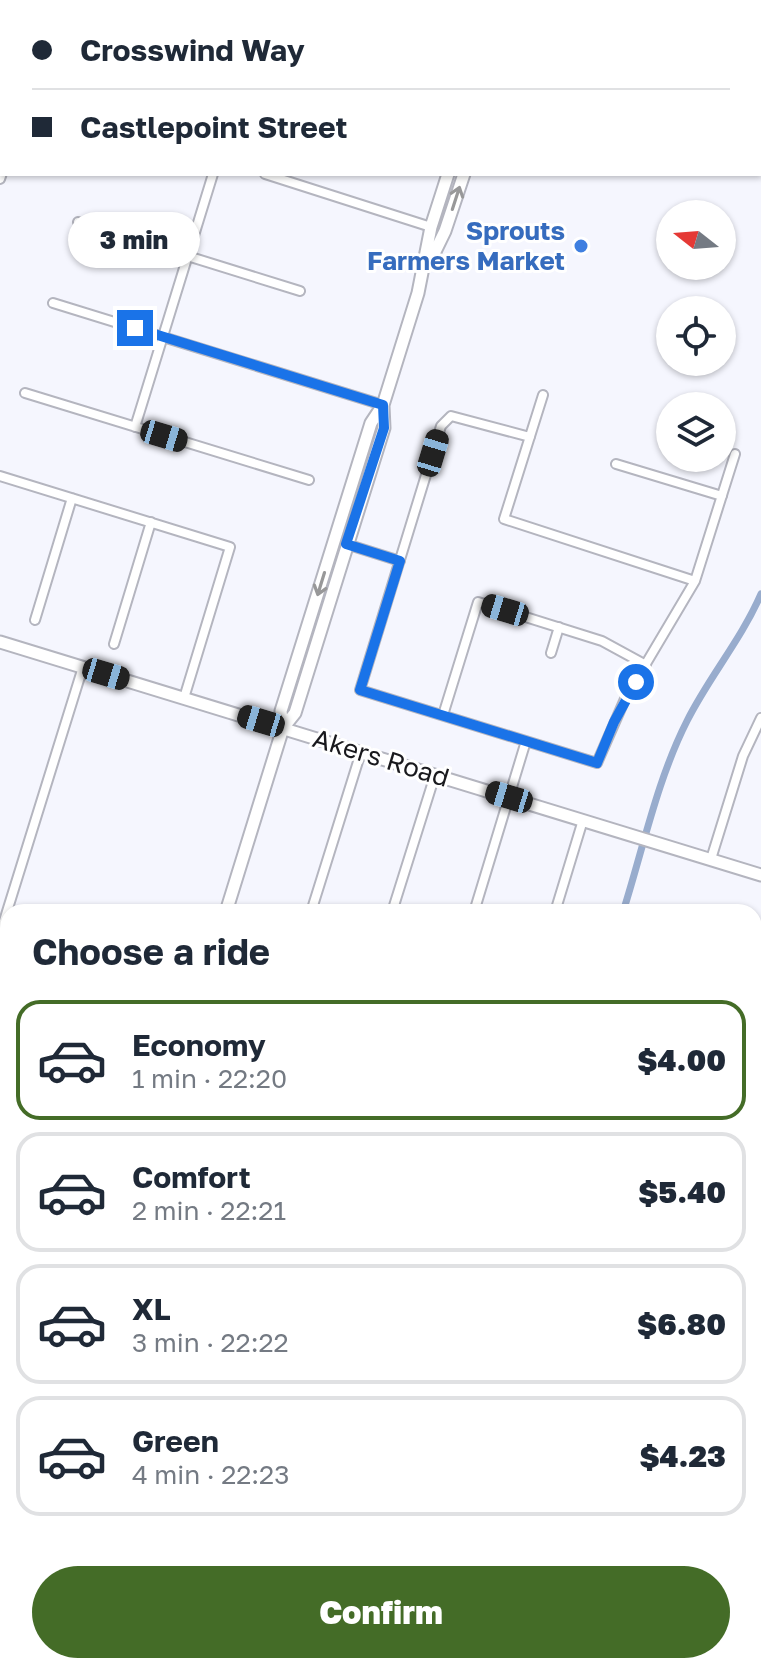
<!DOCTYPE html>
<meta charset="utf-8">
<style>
:root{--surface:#fff;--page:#f6f6f7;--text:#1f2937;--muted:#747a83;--line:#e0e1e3;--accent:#446c27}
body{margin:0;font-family:"Golos Text",sans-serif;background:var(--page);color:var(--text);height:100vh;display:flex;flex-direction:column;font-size:30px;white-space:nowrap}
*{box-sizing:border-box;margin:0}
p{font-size:26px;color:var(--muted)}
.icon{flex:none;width:44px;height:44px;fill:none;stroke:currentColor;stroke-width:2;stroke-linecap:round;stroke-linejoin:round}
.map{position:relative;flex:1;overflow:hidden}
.side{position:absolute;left:0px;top:904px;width:762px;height:770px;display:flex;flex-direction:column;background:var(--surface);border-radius:24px 24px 0 0;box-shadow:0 2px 6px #0004}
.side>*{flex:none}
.banner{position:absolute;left:0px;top:0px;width:762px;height:176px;box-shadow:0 2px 6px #0004;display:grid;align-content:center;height:176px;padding:0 32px;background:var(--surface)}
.needle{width:52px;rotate:287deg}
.fabs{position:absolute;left:656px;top:200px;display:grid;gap:16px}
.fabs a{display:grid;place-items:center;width:80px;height:80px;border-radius:50%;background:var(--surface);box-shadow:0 2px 6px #0004;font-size:40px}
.end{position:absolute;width:36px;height:36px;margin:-18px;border:10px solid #1a73e8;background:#fff;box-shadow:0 0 0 4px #fff}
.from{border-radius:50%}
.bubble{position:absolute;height:56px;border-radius:28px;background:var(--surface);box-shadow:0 2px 6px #0004;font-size:26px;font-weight:800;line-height:56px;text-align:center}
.car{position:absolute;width:24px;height:48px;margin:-24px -12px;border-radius:10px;box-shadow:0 0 6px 2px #0007;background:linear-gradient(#222 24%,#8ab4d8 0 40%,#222 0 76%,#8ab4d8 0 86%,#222 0)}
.banner b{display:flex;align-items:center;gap:28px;height:76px;font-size:30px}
.banner b+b{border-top:2px solid var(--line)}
.banner i{width:20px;height:20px;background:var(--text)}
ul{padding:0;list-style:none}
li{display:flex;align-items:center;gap:24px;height:120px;margin:0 16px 12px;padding:0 16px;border:4px solid var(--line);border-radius:24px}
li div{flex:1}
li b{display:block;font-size:30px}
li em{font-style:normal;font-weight:800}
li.selected{border-color:var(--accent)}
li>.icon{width:72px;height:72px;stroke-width:1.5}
h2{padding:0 32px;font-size:36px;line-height:96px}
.button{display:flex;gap:16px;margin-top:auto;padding:16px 32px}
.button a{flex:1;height:92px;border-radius:48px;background:var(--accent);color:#fff;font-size:32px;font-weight:800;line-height:92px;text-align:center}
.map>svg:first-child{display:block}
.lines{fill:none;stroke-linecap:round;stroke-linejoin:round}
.canal{stroke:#98accd;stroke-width:7}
.street-casing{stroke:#b4b5bf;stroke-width:12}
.secondary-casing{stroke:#b4b5bf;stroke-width:15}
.street{stroke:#fff;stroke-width:8}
.secondary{stroke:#fff;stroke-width:11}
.oneway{stroke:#989899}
.route{stroke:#1a73e8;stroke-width:10}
.shop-dot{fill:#3f7fe0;stroke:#fff;stroke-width:3}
.labels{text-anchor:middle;stroke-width:6;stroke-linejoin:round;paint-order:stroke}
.shop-label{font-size:26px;font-weight:bold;fill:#366cbe;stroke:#fff;text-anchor:end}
.street-label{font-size:26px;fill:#19191d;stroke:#fff}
</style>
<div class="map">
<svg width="761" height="1673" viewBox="0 0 761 1673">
<rect width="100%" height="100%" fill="#f5f6fe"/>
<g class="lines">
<!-- canal -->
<path class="canal" d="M623,912C643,849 657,780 687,721C709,677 741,640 761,594
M384,1673L386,1666"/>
<!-- street casing -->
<g class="street-casing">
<path id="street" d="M55,2L56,0
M347,2L348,0
M0,31L2,32
M0,110L2,111
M265,174L431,227
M0,179L2,173
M78,222L300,291
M53,303L383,405
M25,393L309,480
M543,395L504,519L695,581
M135,427L213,174
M530,437L451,416L441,426L360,690L597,763L625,699L695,581L735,454
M616,464L722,496
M0,476L230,547L184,698
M346,544L400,561
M35,620L72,498
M114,644L151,522
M551,653L559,627
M443,715L478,602L602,641L646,665
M711,859L743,756L761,718
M311,912L361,752
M392,912L435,775
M474,912L526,741
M555,912L583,820
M0,934L83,667
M754,967L761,969
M754,1043L761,1044
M0,1107L8,1110
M754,1121L761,1113
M0,1167L8,1140
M754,1323L761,1300
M754,1371L761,1373
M754,1478L761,1491
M540,1673L543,1666"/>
</g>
<!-- secondary casing -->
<g class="secondary-casing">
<path id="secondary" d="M568,0L574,2
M616,0L623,2
M502,2L503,0
M518,2L519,0
M760,45H761
M760,58H761
M429,264L445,231L464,174
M0,642L761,875
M283,728L281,711L371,423L383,405L418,293L431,227L448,174
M226,912L283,728L295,713L384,428L383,406
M0,1460L8,1462
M0,1477L8,1480
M0,1635L8,1609
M653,1666L676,1673
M5,1673L8,1664"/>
</g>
<!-- street -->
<use href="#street" class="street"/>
<!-- secondary -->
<use href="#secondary" class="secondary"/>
</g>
<!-- one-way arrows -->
<defs><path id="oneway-shaft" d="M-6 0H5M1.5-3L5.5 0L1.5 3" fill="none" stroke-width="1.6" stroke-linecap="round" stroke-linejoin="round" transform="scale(2)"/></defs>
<g class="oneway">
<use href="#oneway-shaft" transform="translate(456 198) rotate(-72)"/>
<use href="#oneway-shaft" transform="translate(321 584) rotate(107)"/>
</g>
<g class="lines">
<!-- route -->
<path class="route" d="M135,328L383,405L384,428L346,544L400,561L360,690L597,763L614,722L636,682"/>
</g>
<!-- markers -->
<circle class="shop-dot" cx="581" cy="246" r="8"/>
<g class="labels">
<!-- shop labels -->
<g class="shop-label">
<text x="565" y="240">Sprouts<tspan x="565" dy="30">Farmers Market</tspan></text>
</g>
<!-- street labels -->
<g class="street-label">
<text transform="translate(381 758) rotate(17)" y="9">Akers Road</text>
</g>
</g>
</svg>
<div class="fabs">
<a><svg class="needle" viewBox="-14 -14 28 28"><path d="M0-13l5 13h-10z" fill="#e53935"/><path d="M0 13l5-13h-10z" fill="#747a83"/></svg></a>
<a><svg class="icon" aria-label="locate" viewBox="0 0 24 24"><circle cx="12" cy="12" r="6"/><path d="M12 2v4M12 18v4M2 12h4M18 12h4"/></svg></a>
<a><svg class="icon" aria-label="layers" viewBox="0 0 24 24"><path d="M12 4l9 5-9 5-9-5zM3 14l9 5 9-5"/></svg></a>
</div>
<i class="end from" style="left:636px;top:682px"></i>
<i class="end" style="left:135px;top:328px"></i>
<div class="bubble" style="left:68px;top:212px;width:132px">3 min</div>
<i class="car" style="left:164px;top:436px;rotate:107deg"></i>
<i class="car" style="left:433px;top:453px;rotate:17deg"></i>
<i class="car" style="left:505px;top:610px;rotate:287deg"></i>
<i class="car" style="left:106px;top:674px;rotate:107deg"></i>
<i class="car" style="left:261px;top:721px;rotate:287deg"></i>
<i class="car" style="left:509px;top:797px;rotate:287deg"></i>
<div class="banner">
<b><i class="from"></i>Crosswind Way</b>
<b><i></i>Castlepoint Street</b>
</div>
<section class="side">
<h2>Choose a ride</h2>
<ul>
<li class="selected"><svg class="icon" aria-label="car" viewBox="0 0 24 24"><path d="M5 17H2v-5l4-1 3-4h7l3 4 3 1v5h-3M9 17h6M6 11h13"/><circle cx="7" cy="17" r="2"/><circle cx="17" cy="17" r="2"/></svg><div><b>Economy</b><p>1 min · 22:20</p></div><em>$4.00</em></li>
<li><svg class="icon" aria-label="car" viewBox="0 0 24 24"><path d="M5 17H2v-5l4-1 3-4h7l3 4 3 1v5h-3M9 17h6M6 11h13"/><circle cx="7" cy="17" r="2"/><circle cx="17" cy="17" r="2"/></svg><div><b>Comfort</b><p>2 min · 22:21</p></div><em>$5.40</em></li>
<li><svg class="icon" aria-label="car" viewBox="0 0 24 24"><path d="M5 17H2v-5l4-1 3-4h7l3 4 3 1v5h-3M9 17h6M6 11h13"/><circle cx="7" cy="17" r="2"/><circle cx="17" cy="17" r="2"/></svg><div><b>XL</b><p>3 min · 22:22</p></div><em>$6.80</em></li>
<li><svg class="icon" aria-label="car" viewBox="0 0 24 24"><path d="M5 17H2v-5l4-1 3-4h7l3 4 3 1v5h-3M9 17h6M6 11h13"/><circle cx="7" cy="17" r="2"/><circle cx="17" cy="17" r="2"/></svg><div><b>Green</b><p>4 min · 22:23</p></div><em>$4.23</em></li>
</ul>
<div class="button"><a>Confirm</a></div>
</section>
</div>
